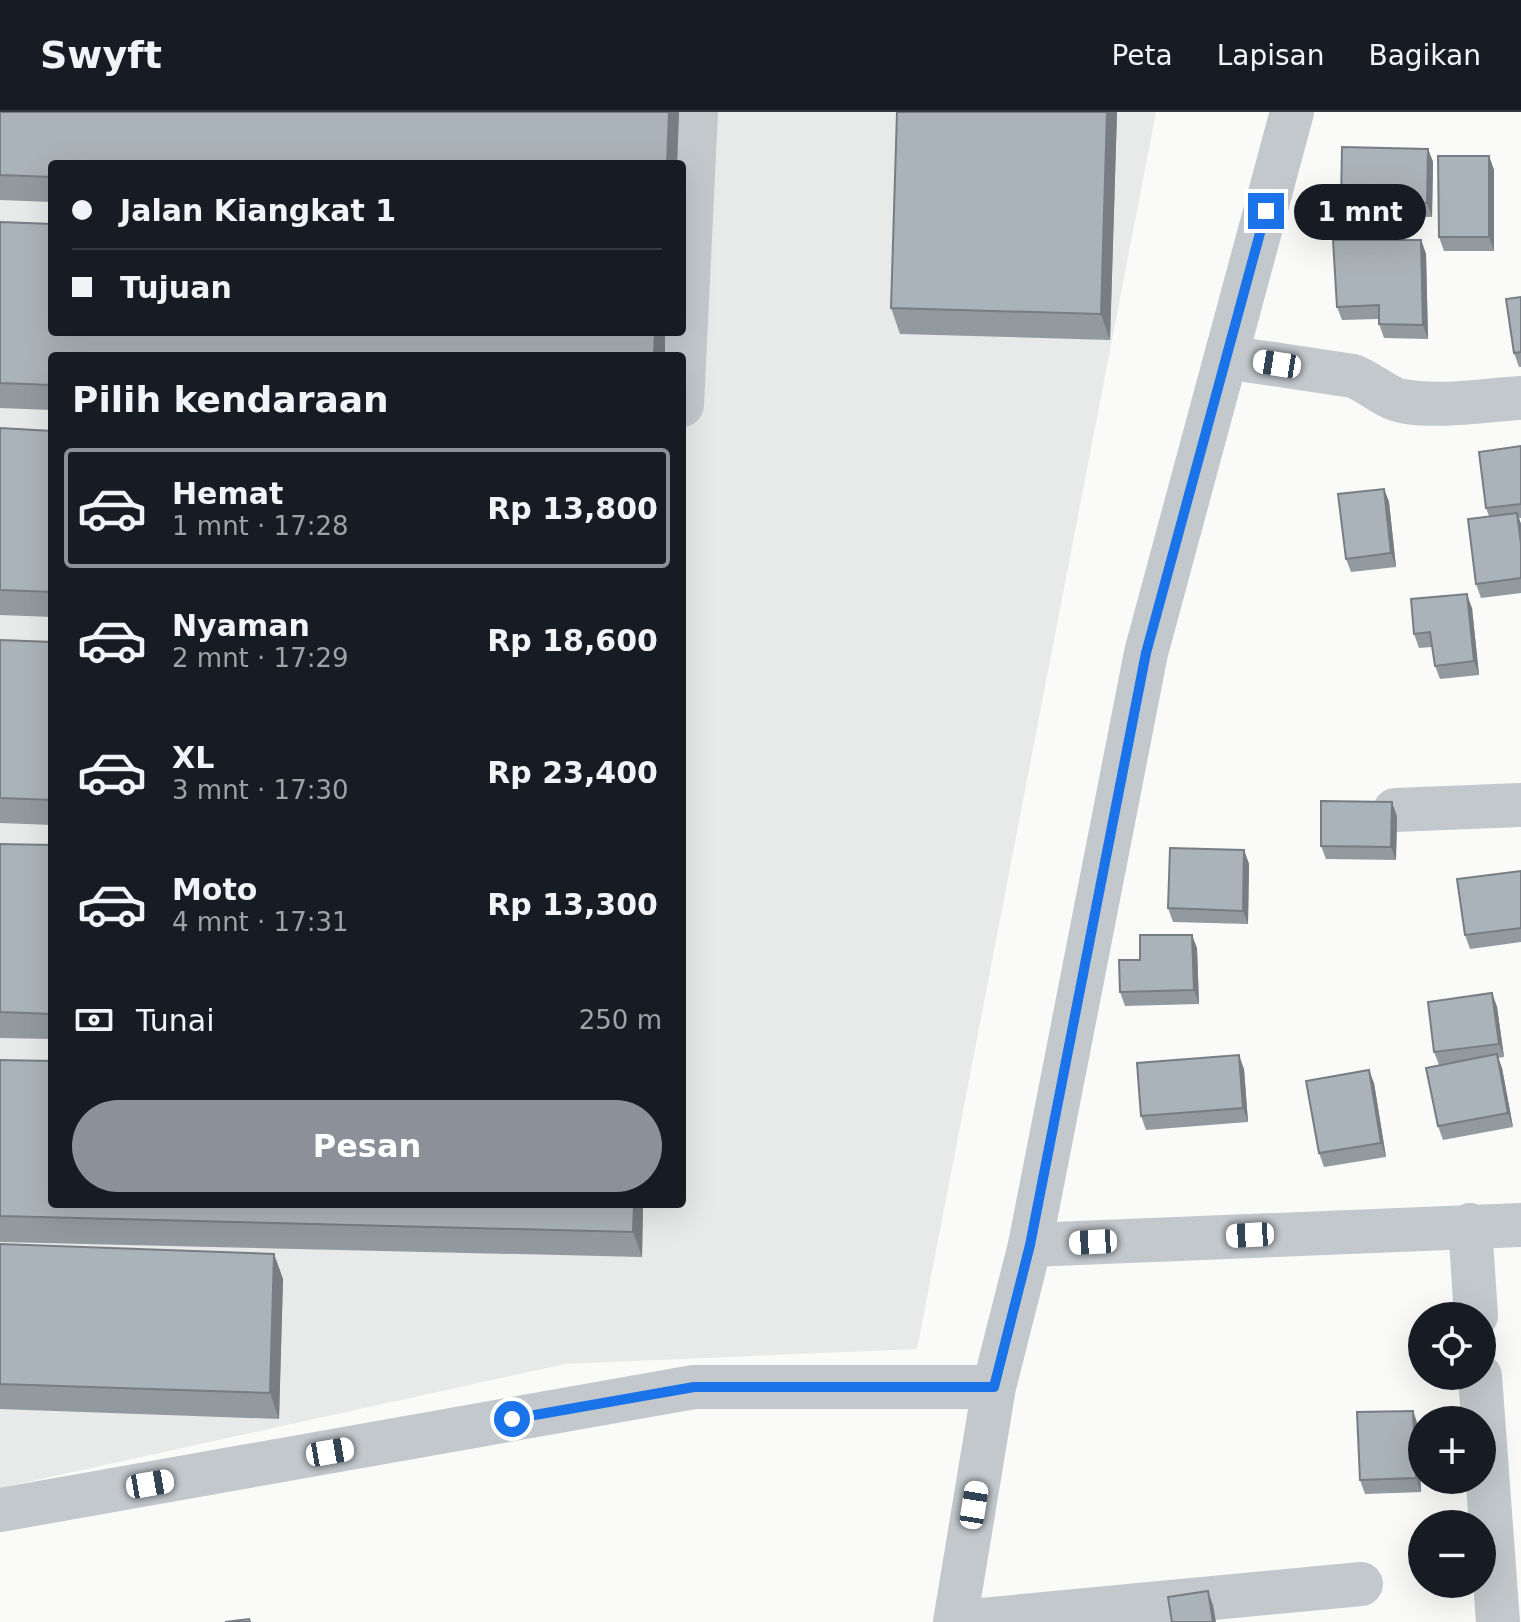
<!DOCTYPE html>
<html lang="id">
<meta charset="utf-8">
<style>
:root{--surface:#171b24;--page:#242831;--text:#f1f3f6;--muted:#9ea1a6;--line:#363941;--accent:#8c9099}
body{margin:0;font-family:"DejaVu Sans",sans-serif;background:var(--page);color:var(--text);height:100vh;display:flex;flex-direction:column;font-size:30px;white-space:nowrap}
*{box-sizing:border-box;margin:0}
p{font-size:26px;color:var(--muted)}
.icon{flex:none;width:44px;height:44px;fill:none;stroke:currentColor;stroke-width:2;stroke-linecap:round;stroke-linejoin:round}
.map{position:relative;flex:1;overflow:hidden}
.drawer{position:absolute;left:48px;top:240px;width:638px;height:856px;display:flex;flex-direction:column;background:var(--surface);border-radius:8px;box-shadow:0 8px 32px #0002}
.drawer>*{flex:none}
.hud{position:absolute;left:48px;top:48px;width:638px;height:176px;border-radius:8px;box-shadow:0 8px 32px #0002;display:grid;align-content:center;height:176px;padding:0 24px;background:var(--surface)}
.buttons{position:absolute;left:1408px;top:1190px;display:grid;gap:16px}
.buttons a{display:grid;place-items:center;width:88px;height:88px;border-radius:50%;background:var(--surface);box-shadow:0 8px 32px #0002;font-size:40px}
.end{position:absolute;width:36px;height:36px;margin:-18px;border:10px solid #1a73e8;background:#fff;box-shadow:0 0 0 4px #fff}
.from{border-radius:50%}
.bubble{position:absolute;height:56px;border-radius:28px;background:var(--surface);box-shadow:0 8px 32px #0002;font-size:26px;font-weight:700;line-height:56px;text-align:center}
.car{position:absolute;width:24px;height:48px;margin:-24px -12px;border-radius:10px;box-shadow:0 0 6px 2px #0007;background:linear-gradient(#fff 24%,#345 0 40%,#fff 0 76%,#345 0 86%,#fff 0)}
.hud b{display:flex;align-items:center;gap:28px;height:76px;font-size:30px}
.hud b+b{border-top:2px solid var(--line)}
.hud i{width:20px;height:20px;background:var(--text)}
ul{padding:0;list-style:none}
li{display:flex;align-items:center;gap:24px;height:120px;margin:0 16px 12px;padding:0 8px;border:4px solid transparent;border-radius:8px}
li div{flex:1}
li b{display:block;font-size:30px}
li em{font-style:normal;font-weight:700}
li.current{border-color:var(--accent)}
li>.icon{width:72px;height:72px;stroke-width:1.5}
h2{padding:0 24px;font-size:36px;line-height:96px}
.pay{display:flex;align-items:center;gap:20px;height:88px;padding:0 24px;font-size:30px}
.pay p{margin-inline-start:auto}
.cta{display:flex;gap:16px;margin-top:auto;padding:16px 24px}
.cta a{flex:1;height:92px;border-radius:48px;background:var(--accent);color:#fff;font-size:32px;font-weight:700;line-height:92px;text-align:center}
header{display:flex;align-items:center;gap:48px;box-sizing:border-box;height:112px;padding:0 40px;background:var(--surface);border-bottom:2px solid var(--line)}
header strong{font-size:38px}
nav{display:flex;gap:44px;margin-inline-start:auto;font-size:28px}
.map>svg:first-child{display:block}
.built{fill:#e8e9e9;fill-rule:evenodd}
.lines{fill:none;stroke-linecap:round;stroke-linejoin:round}
.minor{stroke:#c3c8cc;stroke-width:44}
.wall{fill:#929a9f}
.shaded-wall{fill:#777d82}
.building{fill:#aab3b9;stroke:#777d82;stroke-width:2}
.route{stroke:#1a73e8;stroke-width:10}
</style>
<header>
<strong>Swyft</strong>
<nav><a>Peta</a><a>Lapisan</a><a>Bagikan</a></nav>
</header>
<div class="map">
<svg width="1521" height="1510" viewBox="0 0 1521 1510">
<rect width="100%" height="100%" fill="#fafaf8"/>
<!-- built -->
<path class="built" d="M0,0H1156L917,1237L565,1252L0,1376ZM52,52H682V220H52ZM52,244H682V1092H52Z"/>
<g class="lines">
<!-- minor -->
<path class="minor" d="M1226,245L1353,264C1369,270 1388,287 1402,289C1440,296 1483,288 1521,286
M682,293L696,0
M1395,698L1521,693
M1470,1113L1476,1204
M1030,1133L1521,1113
M1480,1264L1498,1510
M0,1398L694,1275H994
M955,1510L994,1275L1030,1133L1146,541L1292,0
M960,1510L1361,1472"/>
</g>
<!-- wall -->
<path class="wall" d="M0,0H679L677,52H52V90L0,88Z
M1117,0L1110,228L900,222L891,196Z
M1428,37L1433,50L1432,105L1346,103L1341,89Z
M1489,44L1494,58V139H1444L1439,125Z
M0,110L52,244V298L0,296Z
M1421,128L1426,142L1428,227L1384,226L1379,212V207L1342,208L1337,195Z
M1521,185V255H1519L1514,241Z
M0,316L52,319V505L0,503Z
M1521,334V406H1519L1521,412V481L1481,486L1476,472L1489,404L1486,396Z
M1384,377L1389,390L1396,455L1351,460L1346,447Z
M1472,496L1479,563L1440,567L1435,554L1432,535L1419,536L1414,522Z
M0,528L52,530V713L0,711Z
M1397,704L1396,748L1326,747L1321,734Z
M0,732L52,733V927L0,926Z
M1244,738L1249,752L1248,812L1173,810L1168,796Z
M1521,759V830L1470,837L1465,823Z
M1197,836L1199,892L1125,894L1120,880L1140,848Z
M1492,881L1497,895L1504,945L1498,946L1502,956L1513,1015L1443,1028L1438,1014L1439,953L1434,940Z
M0,948L52,1092H643L642,1145L0,1130Z
M1244,957L1248,1010L1146,1018L1141,1004Z
M1374,971L1386,1045L1324,1055L1319,1041Z
M0,1132L274,1142L283,1167L279,1307L0,1297Z
M1418,1313L1421,1380L1365,1382L1360,1368Z"/>
<!-- shaded-wall -->
<path class="shaded-wall" d="M669,0H679L677,52H667Z
M1107,0H1117L1110,228L1101,202Z
M1428,37L1433,50L1432,105L1427,91Z
M1489,44L1494,58V139L1489,125Z
M1421,128L1426,142L1428,227L1423,213Z
M655,220H665V244H654Z
M1384,377L1389,390L1396,455L1391,441Z
M1517,401L1521,412V432Z
M1467,482L1472,496L1479,563L1474,549Z
M1392,690L1397,704L1396,748L1391,735Z
M1244,738L1249,752L1248,812L1243,799Z
M1192,823L1197,836L1199,892L1194,878Z
M1492,881L1497,895L1504,945L1499,932Z
M1497,942L1502,956L1513,1015L1508,1001Z
M1239,943L1244,957L1248,1010L1243,996Z
M1369,958L1374,971L1386,1045L1381,1031Z
M634,1092H643L642,1145L633,1120Z
M274,1142L283,1167L279,1307L270,1281Z
M1413,1299L1418,1313L1421,1380L1416,1366Z
M1208,1479L1213,1493L1216,1510H1213Z"/>
<!-- building -->
<path class="building" d="M0,0H669L667,52H52V65L0,63Z
M897,0H1107L1101,202L891,196Z
M1342,35L1428,37L1427,91L1341,89Z
M1438,44H1489V125H1439Z
M0,110L52,112V220H655L654,244H52V273L0,271Z
M1333,128H1421L1423,213L1379,212V193L1337,195Z
M1521,185V240L1514,241L1506,187Z
M0,316L52,319V480L0,478Z
M1521,334V392L1486,396L1479,340Z
M1384,377L1391,441L1346,447L1338,382Z
M1517,401L1521,432V466L1476,472L1468,407Z
M1467,482L1474,549L1435,554L1430,520L1414,522L1411,487Z
M0,528L52,530V688L0,686Z
M1321,689L1392,690L1391,735L1321,734Z
M0,732L52,733V902L0,900Z
M1170,736L1244,738L1243,799L1168,796Z
M1521,759V816L1465,823L1457,767Z
M1140,823H1192L1194,878L1120,880L1119,848H1140Z
M1492,881L1499,932L1434,940L1428,890Z
M1497,942L1508,1001L1438,1014L1426,956Z
M1239,943L1243,996L1141,1004L1137,951Z
M0,948L52,949V1092H634L633,1120L0,1104Z
M1369,958L1381,1031L1319,1041L1306,969Z
M0,1132L274,1142L270,1281L0,1272Z
M1413,1299L1416,1366L1360,1368L1357,1300Z
M1208,1479L1213,1510H1172L1168,1485Z
M249,1507L250,1510H225Z"/>
<g class="lines">
<!-- route -->
<path class="route" d="M512,1307L694,1275H994L1030,1133L1146,541L1266,99"/>
</g>
</svg>
<div class="buttons">
<a><svg class="icon" aria-label="locate" viewBox="0 0 24 24"><circle cx="12" cy="12" r="6"/><path d="M12 2v4M12 18v4M2 12h4M18 12h4"/></svg></a>
<a>+</a>
<a>−</a>
</div>
<i class="end from" style="left:512px;top:1307px"></i>
<i class="end" style="left:1266px;top:99px"></i>
<div class="bubble" style="left:1294px;top:72px;width:132px">1 mnt</div>
<i class="car" style="left:1277px;top:252px;rotate:279deg"></i>
<i class="car" style="left:1250px;top:1123px;rotate:267deg"></i>
<i class="car" style="left:1093px;top:1130px;rotate:267deg"></i>
<i class="car" style="left:330px;top:1340px;rotate:80deg"></i>
<i class="car" style="left:150px;top:1372px;rotate:80deg"></i>
<i class="car" style="left:974px;top:1393px;rotate:9deg"></i>
<div class="hud">
<b><i class="from"></i>Jalan Kiangkat 1</b>
<b><i></i>Tujuan</b>
</div>
<section class="drawer">
<h2>Pilih kendaraan</h2>
<ul>
<li class="current"><svg class="icon" aria-label="car" viewBox="0 0 24 24"><path d="M5 17H2v-5l4-1 3-4h7l3 4 3 1v5h-3M9 17h6M6 11h13"/><circle cx="7" cy="17" r="2"/><circle cx="17" cy="17" r="2"/></svg><div><b>Hemat</b><p>1 mnt · 17:28</p></div><em>Rp 13,800</em></li>
<li><svg class="icon" aria-label="car" viewBox="0 0 24 24"><path d="M5 17H2v-5l4-1 3-4h7l3 4 3 1v5h-3M9 17h6M6 11h13"/><circle cx="7" cy="17" r="2"/><circle cx="17" cy="17" r="2"/></svg><div><b>Nyaman</b><p>2 mnt · 17:29</p></div><em>Rp 18,600</em></li>
<li><svg class="icon" aria-label="car" viewBox="0 0 24 24"><path d="M5 17H2v-5l4-1 3-4h7l3 4 3 1v5h-3M9 17h6M6 11h13"/><circle cx="7" cy="17" r="2"/><circle cx="17" cy="17" r="2"/></svg><div><b>XL</b><p>3 mnt · 17:30</p></div><em>Rp 23,400</em></li>
<li><svg class="icon" aria-label="car" viewBox="0 0 24 24"><path d="M5 17H2v-5l4-1 3-4h7l3 4 3 1v5h-3M9 17h6M6 11h13"/><circle cx="7" cy="17" r="2"/><circle cx="17" cy="17" r="2"/></svg><div><b>Moto</b><p>4 mnt · 17:31</p></div><em>Rp 13,300</em></li>
</ul>
<div class="pay"><svg class="icon" aria-label="cash" viewBox="0 0 24 24"><path d="M3 7h18v10H3z"/><circle cx="12" cy="12" r="2"/></svg>Tunai<p>250 m</p></div>
<div class="cta"><a>Pesan</a></div>
</section>
</div>
